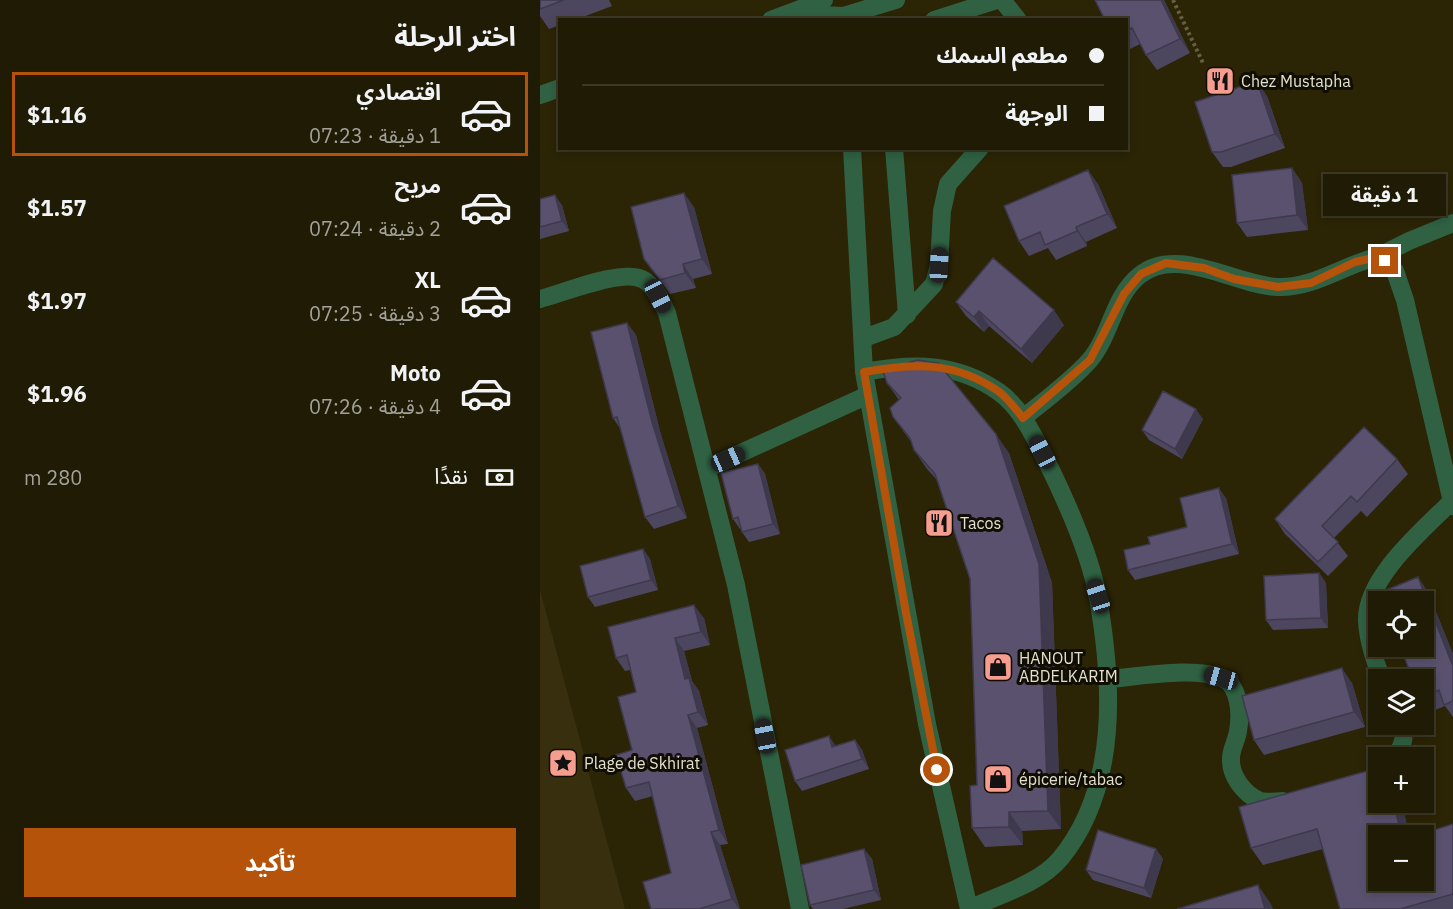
<!DOCTYPE html>
<html lang="ar">
<meta charset="utf-8">
<style>
:root{--surface:#201b04;--page:#28240e;--text:#f1f3f6;--muted:#a2a19a;--line:#3d3926;--accent:#b45309}
body{margin:0;font-family:"IBM Plex Sans","Noto Sans Arabic",sans-serif;background:var(--page);color:var(--text);direction:rtl;height:100vh;display:flex;flex-direction:column;font-size:22px;white-space:nowrap}
*{box-sizing:border-box;margin:0}
p{font-size:20px;color:var(--muted)}
.icon{flex:none;width:33px;height:33px;fill:none;stroke:currentColor;stroke-width:2;stroke-linecap:round;stroke-linejoin:round}
.map{position:relative;flex:1;overflow:hidden;direction:ltr}
.side{display:flex;flex-direction:column;background:var(--surface);width:540px}
.side>*{flex:none}
.hud{position:absolute;left:18px;top:18px;width:570px;height:132px;border-radius:0px;box-shadow:0 3px 9px #0003,0 0 0 2px var(--line);direction:rtl;display:grid;align-content:center;height:132px;padding:0 24px;background:var(--surface)}
.buttons{position:absolute;left:828px;top:591px;display:grid;gap:12px}
.buttons a{display:grid;place-items:center;width:66px;height:66px;border-radius:0px;background:var(--surface);box-shadow:0 3px 9px #0003,0 0 0 2px var(--line);font-size:30px}
.end{position:absolute;width:27px;height:27px;margin:-14px;border:8px solid #b45309;background:#fff;box-shadow:0 0 0 3px #fff}
.from{border-radius:50%}
.bubble{position:absolute;height:42px;border-radius:0px;background:var(--surface);box-shadow:0 3px 9px #0003,0 0 0 2px var(--line);font-size:20px;font-weight:700;line-height:42px;text-align:center;direction:rtl}
.car{position:absolute;width:18px;height:36px;margin:-18px -9px;border-radius:8px;box-shadow:0 0 4px 2px #0007;background:linear-gradient(#222 24%,#8ab4d8 0 40%,#222 0 76%,#8ab4d8 0 86%,#222 0)}
.hud b{display:flex;align-items:center;gap:21px;height:57px;font-size:22px}
.hud b+b{border-top:2px solid var(--line)}
.hud i{width:15px;height:15px;background:var(--text)}
ul{padding:0;list-style:none}
li{display:flex;align-items:center;gap:18px;height:84px;margin:0 12px 9px;padding:0 12px;border:3px solid transparent;border-radius:0px}
li div{flex:1}
li b{display:block;font-size:22px}
li em{font-style:normal;font-weight:700}
li.on{border-color:var(--accent)}
li>.icon{width:54px;height:54px;stroke-width:1.5}
h2{padding:0 24px;font-size:27px;line-height:72px}
.pay{display:flex;align-items:center;gap:15px;height:66px;padding:0 24px;font-size:22px}
.pay p{margin-inline-start:auto}
.cta{display:flex;gap:12px;margin-top:auto;padding:12px 24px}
.cta a{flex:1;height:69px;border-radius:0px;background:var(--accent);color:#fff;font-size:24px;font-weight:700;line-height:69px;text-align:center}
main{display:flex;flex:1;min-height:0}
.map>svg:first-child{display:block}
.sand{fill:#372f0e}
.lines{fill:none;stroke-linecap:round;stroke-linejoin:round}
.path{stroke:#645e43;stroke-width:4;stroke-dasharray:3 3;stroke-linecap:butt}
.minor{stroke:#2f6142;stroke-width:18}
.wall{fill:#4d465f}
.shaded-wall{fill:#3e394d}
.building{fill:#59516e;stroke:#3e394d;stroke-width:1.5}
.route{stroke:#b45309;stroke-width:8}
.labels{text-anchor:middle;stroke-width:6;stroke-linejoin:round;paint-order:stroke}
.poi-label{font-size:16px;fill:#e4e0cf;stroke:#100d03;text-anchor:start}
</style>
<main>
<div class="map">
<svg width="913" height="909" viewBox="0 0 913 909">
<rect width="100%" height="100%" fill="#2b2405"/>
<!-- sand -->
<path class="sand" d="M0,590L7,616L85,909H0Z"/>
<g class="lines">
<!-- path -->
<path class="path" d="M633,0L664,65"/>
<!-- minor -->
<path class="minor" d="M462,0L478,20
M250,13L303,16L356,0
M231,20L284,0
M394,20L457,0
M0,95L20,88
M312,148L324,372L387,724L429,909
M354,148L367,315
M837,257L869,241L913,223
M0,299C24,293 80,269 102,279C114,284 122,302 127,313L196,585L260,909
M324,338L354,327L394,284L399,265L402,211L408,184L440,148
M324,372C373,363 416,362 459,392C483,409 496,441 509,466C527,503 551,558 558,598C573,683 579,788 520,859C499,884 458,895 429,909
M483,418C505,400 530,382 549,361C571,336 573,296 600,275C637,245 695,285 737,287C772,289 803,265 837,257L855,271L865,300L913,506
M168,468L328,395
M568,679C598,677 654,666 682,678C700,686 701,714 698,731C697,740 691,749 691,758C690,776 704,794 720,801C727,803 736,801 743,801
M842,680C835,661 828,641 827,621C825,578 884,529 912,501
M854,758C862,747 867,737 861,724"/>
</g>
<!-- wall -->
<path class="wall" d="M0,0H69L72,6L35,20H20V25L9,29L0,16Z
M555,0H624L650,53L617,70L606,55L600,44L586,51V20Z
M727,96L745,148L691,167H683L672,152Z
M752,168L762,183L768,230L707,237L697,223Z
M558,184L577,228L546,242L547,246L516,260L508,248L489,256L479,241Z
M0,199L22,205L29,231L0,239Z
M154,207L172,274L153,279L156,288L130,294L104,259Z
M416,302L524,325L492,363L449,326L444,332L426,316Z
M87,323L96,335L121,435L147,518L114,529L105,517L81,430L73,418Z
M347,383L469,453L512,583L521,829L482,831L483,845L445,847L432,828L437,785L430,579L397,480L387,469L374,450L372,443L353,417L359,400Z
M663,419L642,459L609,440L602,430Z
M857,459L868,474L827,517L821,511L794,538L808,556L788,576L745,534L735,519Z
M218,464L225,474L240,534L209,542L202,532L201,528L200,529L193,519Z
M686,498L699,554L595,580L588,570L610,544L647,527Z
M103,549L110,559L118,590L55,607L48,597Z
M779,573L786,583L788,628L733,630L726,620Z
M888,592L913,654V717L905,706L890,712L884,703V680Z
M164,618L170,645L144,651L152,681L159,691L168,725L157,728L188,844L180,845L200,909H111L131,873L113,796L95,801L86,788L92,750L96,692L90,670L85,671L76,658Z
M812,683L825,727L724,755L714,740Z
M315,740L322,750L329,769L262,791L255,781L296,746Z
M838,802H861L870,836L838,880L913,824V909H800L783,849L723,865L711,848Z
M324,849L332,859L341,900L303,909H273L270,905Z
M616,849L623,859L611,898L553,880L546,870Z"/>
<!-- shaded-wall -->
<path class="shaded-wall" d="M621,0H624L650,53L640,39Z
M717,81L727,96L745,148L735,134Z
M752,168L762,183L768,230L757,215Z
M548,170L558,184L577,228L567,214Z
M144,193L154,207L172,274L162,259Z
M15,195L22,205L29,231L22,221Z
M536,227L546,242L547,246L537,231Z
M143,264L153,279L156,288L145,273Z
M514,310L524,325L492,363L481,349Z
M439,311L449,326L444,332L434,317Z
M87,323L96,335L121,435L147,518L138,506L112,422Z
M656,409L663,419L642,459L635,449Z
M456,434L469,453L512,583L521,829L508,811Z
M218,464L225,474L240,534L233,524Z
M679,488L686,498L699,554L692,544Z
M103,549L110,559L118,590L111,580Z
M779,573L786,583L788,628L781,618Z
M878,577L888,592L913,654V665Z
M154,605L164,618L170,645L161,632Z
M135,638L144,651L152,681L159,691L168,725L158,712L145,679Z
M802,668L812,683L825,727L814,712Z
M148,715L157,728L188,844L179,830Z
M289,736L296,746L292,747Z
M315,740L322,750L329,769L322,759Z
M853,802H861L870,836H862Z
M469,812L482,831L483,845L469,827Z
M171,832L180,845L200,909H199L192,899Z
M324,849L332,859L341,900L334,890Z
M616,849L623,859L611,898L604,888Z
M718,885L731,904L733,909H725Z"/>
<!-- building -->
<path class="building" d="M0,0H24L0,9Z
M555,0H621L640,39L606,55L592,28L586,31V20H565Z
M717,81L735,134L681,152H672L655,102Z
M752,168L757,215L697,223L692,175Z
M548,170L567,214L536,227L537,231L505,245L500,232L479,241L464,206Z
M144,193L162,259L143,264L145,273L120,280L104,259L91,207Z
M15,195L22,221L0,227V199Z
M453,258L514,310L481,349L439,311L434,317L416,302Z
M87,323L112,422L138,506L105,517L77,417L73,418L51,332Z
M377,360L398,363L456,434L499,564L508,811L469,812V827L432,828L430,786L437,785L430,579L395,474L374,450L370,438L353,417L350,408L361,398L347,383L343,371Z
M623,391L656,409L635,449L602,430Z
M824,427L857,459L817,502L811,496L782,526L798,542L778,562L735,519Z
M218,464L233,524L202,532L198,517L193,519L181,473Z
M679,488L692,544L588,570L584,550L610,544L608,537L647,527L640,498Z
M103,549L111,580L48,597L40,566Z
M779,573L781,618L726,620L724,576Z
M878,577L912,664H913V701L904,705L899,690L884,696V680H873L860,646H884V602H842L839,593Z
M154,605L161,632L135,638L145,679L149,678L158,712L148,715L179,830L171,832L192,899L159,909H111L103,882L131,873L109,782L86,788L76,755L92,750L78,697L96,692L87,655L76,658L68,627Z
M802,668L814,712L714,740L702,696Z
M289,736L292,747L315,740L322,759L255,781L245,750Z
M838,768V802H853L862,836H838V880H884V836H875L913,824V894L860,909H800L777,829L711,848L699,807Z
M558,830L616,849L604,888L546,870Z
M324,849L334,890L270,905L261,865Z
M718,885L725,909H637Z"/>
<g class="lines">
<!-- route -->
<path class="route" d="M397,770L366,613L324,372C374,363 414,361 458,391C468,398 476,410 483,418L550,360L584,294L601,274L626,263L664,268L694,279L738,287L771,283L815,262L837,257L845,261"/>
</g>
<!-- icons -->
<defs>
<g id="restaurant-square" transform="scale(1.5)"><rect x="-9" y="-9" width="18" height="18" rx="4" fill="#f59d8e" stroke="#100d03"/><path d="M-5-6h1v4h1v-4h1v4h1v-4h1v5L-1.5 .5V6h-2V.5L-5-1ZM5-6V6H3V1.5H1.5Q1.5-4 5-6Z" fill="#111"/></g>
<g id="shop-square" transform="scale(1.5)"><rect x="-9" y="-9" width="18" height="18" rx="4" fill="#f59d8e" stroke="#100d03"/><path d="M-5-2.5h2.3a2.7 3.5 0 0 1 5.4 0H5L5.5 6h-11ZM-1.5-2.5h3a1.5 2.3 0 0 0-3 0Z" fill="#111"/></g>
<g id="sight-square" transform="scale(1.5)"><rect x="-9" y="-9" width="18" height="18" rx="4" fill="#f59d8e" stroke="#100d03"/><path d="M0-6L1.8-2.2L6-1.7L2.9 1.2L3.7 5.4L0 3.3L-3.7 5.4L-2.9 1.2L-6-1.7L-1.8-2.2Z" fill="#111"/></g>
</defs>
<g fill-rule="evenodd">
<use href="#restaurant-square" x="680" y="81"/>
<use href="#restaurant-square" x="399" y="523"/>
<use href="#shop-square" x="458" y="667"/>
<use href="#sight-square" x="23" y="763"/>
<use href="#shop-square" x="458" y="779"/>
</g>
<g class="labels">
<!-- poi labels -->
<g class="poi-label">
<text x="701" y="87">Chez Mustapha</text>
<text x="420" y="529">Tacos</text>
<text x="479" y="664">HANOUT<tspan x="479" dy="18">ABDELKARIM</tspan></text>
<text x="44" y="769">Plage de Skhirat</text>
<text x="479" y="785">épicerie/tabac</text>
</g>
</g>
</svg>
<div class="buttons">
<a><svg class="icon" aria-label="locate" viewBox="0 0 24 24"><circle cx="12" cy="12" r="6"/><path d="M12 2v4M12 18v4M2 12h4M18 12h4"/></svg></a>
<a><svg class="icon" aria-label="layers" viewBox="0 0 24 24"><path d="M12 4l9 5-9 5-9-5zM3 14l9 5 9-5"/></svg></a>
<a>+</a>
<a>−</a>
</div>
<i class="end from" style="left:397px;top:770px"></i>
<i class="end" style="left:845px;top:261px"></i>
<div class="bubble" style="left:783px;top:174px;width:123px">1 دقيقة</div>
<i class="car" style="left:399px;top:265px;rotate:3deg"></i>
<i class="car" style="left:118px;top:296px;rotate:153deg"></i>
<i class="car" style="left:502px;top:452px;rotate:332deg"></i>
<i class="car" style="left:188px;top:459px;rotate:66deg"></i>
<i class="car" style="left:558px;top:596px;rotate:342deg"></i>
<i class="car" style="left:681px;top:678px;rotate:286deg"></i>
<i class="car" style="left:225px;top:736px;rotate:349deg"></i>
<div class="hud">
<b><i class="from"></i>مطعم السمك</b>
<b><i></i>الوجهة</b>
</div>
</div>
<section class="side">
<h2>اختر الرحلة</h2>
<ul>
<li class="on"><svg class="icon" aria-label="car" viewBox="0 0 24 24"><path d="M5 17H2v-5l4-1 3-4h7l3 4 3 1v5h-3M9 17h6M6 11h13"/><circle cx="7" cy="17" r="2"/><circle cx="17" cy="17" r="2"/></svg><div><b>اقتصادي</b><p>1 دقيقة · 07:23</p></div><em>$1.16</em></li>
<li><svg class="icon" aria-label="car" viewBox="0 0 24 24"><path d="M5 17H2v-5l4-1 3-4h7l3 4 3 1v5h-3M9 17h6M6 11h13"/><circle cx="7" cy="17" r="2"/><circle cx="17" cy="17" r="2"/></svg><div><b>مريح</b><p>2 دقيقة · 07:24</p></div><em>$1.57</em></li>
<li><svg class="icon" aria-label="car" viewBox="0 0 24 24"><path d="M5 17H2v-5l4-1 3-4h7l3 4 3 1v5h-3M9 17h6M6 11h13"/><circle cx="7" cy="17" r="2"/><circle cx="17" cy="17" r="2"/></svg><div><b>XL</b><p>3 دقيقة · 07:25</p></div><em>$1.97</em></li>
<li><svg class="icon" aria-label="car" viewBox="0 0 24 24"><path d="M5 17H2v-5l4-1 3-4h7l3 4 3 1v5h-3M9 17h6M6 11h13"/><circle cx="7" cy="17" r="2"/><circle cx="17" cy="17" r="2"/></svg><div><b>Moto</b><p>4 دقيقة · 07:26</p></div><em>$1.96</em></li>
</ul>
<div class="pay"><svg class="icon" aria-label="cash" viewBox="0 0 24 24"><path d="M3 7h18v10H3z"/><circle cx="12" cy="12" r="2"/></svg>نقدًا<p>280 m</p></div>
<div class="cta"><a>تأكيد</a></div>
</section>
</main>
